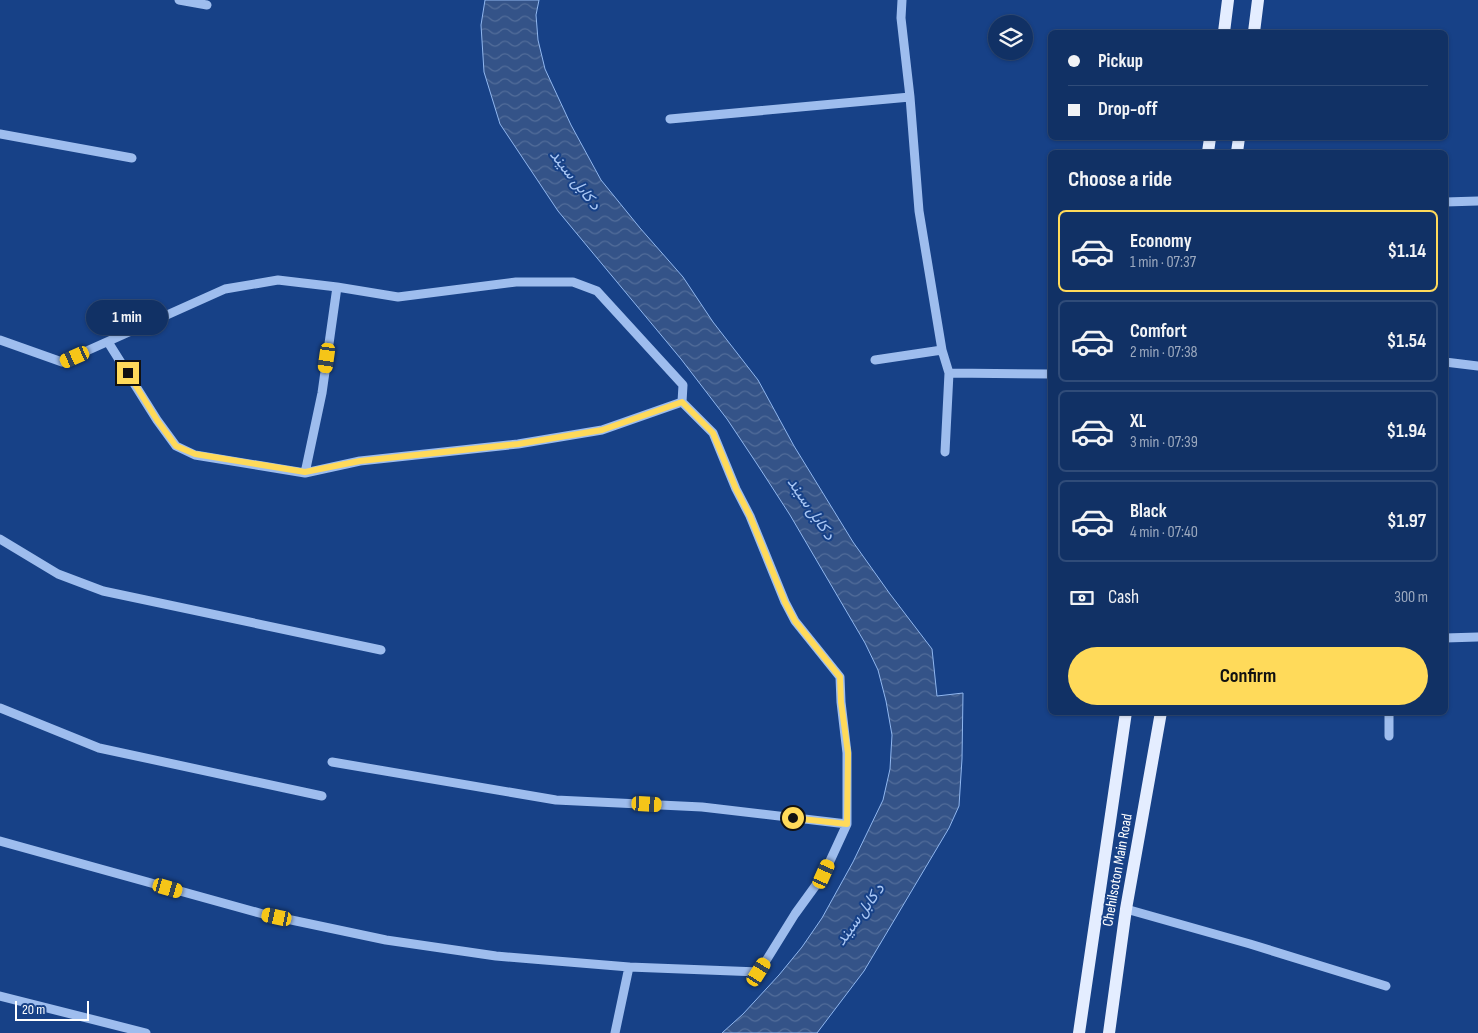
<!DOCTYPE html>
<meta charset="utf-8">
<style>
:root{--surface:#113165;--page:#1a396b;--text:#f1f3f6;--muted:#9ca9bf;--line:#304c79;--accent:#ffda5a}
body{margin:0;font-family:"Sofia Sans Condensed",Vazirmatn,sans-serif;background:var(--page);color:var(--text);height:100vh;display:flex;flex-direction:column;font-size:19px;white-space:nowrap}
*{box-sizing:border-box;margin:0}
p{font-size:16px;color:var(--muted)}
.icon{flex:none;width:28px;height:28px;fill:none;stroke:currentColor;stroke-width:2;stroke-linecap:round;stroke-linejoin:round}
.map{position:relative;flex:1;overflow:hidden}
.sheet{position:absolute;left:1048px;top:150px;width:400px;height:565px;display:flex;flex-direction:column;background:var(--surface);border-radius:8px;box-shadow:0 1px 4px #0004,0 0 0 1px var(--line)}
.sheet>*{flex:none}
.top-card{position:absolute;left:1048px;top:30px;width:400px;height:110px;border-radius:8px;box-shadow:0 1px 4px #0004,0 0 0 1px var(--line);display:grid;align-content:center;height:110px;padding:0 20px;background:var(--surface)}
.buttons{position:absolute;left:988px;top:15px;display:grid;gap:10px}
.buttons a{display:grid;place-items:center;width:45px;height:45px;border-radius:50%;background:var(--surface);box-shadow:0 1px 4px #0004,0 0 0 1px var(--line);font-size:25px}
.scale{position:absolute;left:15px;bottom:12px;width:74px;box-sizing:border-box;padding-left:5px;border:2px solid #fff;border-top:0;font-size:14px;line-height:18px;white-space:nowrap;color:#fff;-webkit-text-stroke:4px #174187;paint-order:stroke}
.end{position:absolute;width:22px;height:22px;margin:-11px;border:6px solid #ffda5a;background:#111;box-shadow:0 0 0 2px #111}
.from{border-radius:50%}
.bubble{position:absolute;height:35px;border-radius:18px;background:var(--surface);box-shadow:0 1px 4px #0004,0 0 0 1px var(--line);font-size:16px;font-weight:700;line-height:35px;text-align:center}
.car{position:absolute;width:15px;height:30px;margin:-15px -8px;border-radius:6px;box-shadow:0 0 4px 1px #0007;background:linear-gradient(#f5c518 24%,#345 0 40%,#f5c518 0 76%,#345 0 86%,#f5c518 0)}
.top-card b{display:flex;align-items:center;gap:18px;height:48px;font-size:19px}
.top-card b+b{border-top:1px solid var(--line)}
.top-card i{width:12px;height:12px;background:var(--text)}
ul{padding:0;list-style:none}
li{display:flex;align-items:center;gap:15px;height:82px;margin:0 10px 8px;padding:0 10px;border:2px solid var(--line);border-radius:8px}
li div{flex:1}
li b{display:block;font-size:19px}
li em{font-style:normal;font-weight:700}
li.current{border-color:var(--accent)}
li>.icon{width:45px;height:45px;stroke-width:1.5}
h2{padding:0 20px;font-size:22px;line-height:60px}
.pay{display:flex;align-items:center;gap:12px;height:55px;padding:0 20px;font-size:19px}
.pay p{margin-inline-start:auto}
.action{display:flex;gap:10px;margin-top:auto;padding:10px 20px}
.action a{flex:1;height:58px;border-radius:30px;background:var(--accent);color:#111;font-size:20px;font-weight:700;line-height:58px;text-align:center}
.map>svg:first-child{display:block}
.water{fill:url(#water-waves);stroke:#90b7f0}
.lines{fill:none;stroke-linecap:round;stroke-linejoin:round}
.minor{stroke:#9ebdee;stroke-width:9}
.major{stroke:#e4edff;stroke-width:12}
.route{stroke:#ffda5a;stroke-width:6}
.labels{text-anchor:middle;stroke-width:4;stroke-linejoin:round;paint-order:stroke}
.street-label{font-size:15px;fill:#fff;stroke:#174187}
.water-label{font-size:16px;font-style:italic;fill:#a9c7f5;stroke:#174187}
</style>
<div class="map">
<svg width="1478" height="1033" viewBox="0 0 1478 1033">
<defs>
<pattern id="water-waves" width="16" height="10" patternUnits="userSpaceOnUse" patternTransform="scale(1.25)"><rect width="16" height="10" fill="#345388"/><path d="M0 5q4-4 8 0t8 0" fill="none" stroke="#526d9a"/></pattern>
</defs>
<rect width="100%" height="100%" fill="#174187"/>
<!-- water -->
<path class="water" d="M485,0H539L536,15L538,40L545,69L571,125L601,180L640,228L683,277L713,322L758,380L794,446L853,542L890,594L932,649L937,696L963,693L962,759L959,806L949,828L864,971L817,1033H722L743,1014L779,975L802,947L822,918L853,862L883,800L890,769L892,735L886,701L878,670L865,643L790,515L757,464L727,419L681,359L558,211L500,124L484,72L481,25Z"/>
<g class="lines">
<!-- minor -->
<path class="minor" d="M179,0L207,5
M902,0L901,18L910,97L919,211L942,350L949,373L945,452
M670,119L910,97
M0,134L132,158
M1445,202L1478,201
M0,340L62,362L225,289L278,280L337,287L398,297L516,282H573L597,291L683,385L682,402L713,433L736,489L750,516L785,602L795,621L840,677L841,702L847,753V824L824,874L795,914L759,972L629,967L496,956L386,940L263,914L0,841
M108,342L157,420L176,446L195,455L305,473L360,461L518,444L602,430L682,402
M875,360L942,350
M1445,362L1478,366
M949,373L1050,374
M305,473L322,393L337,287
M0,539L58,574L103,591L381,650
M1445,638L1478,637
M0,708L99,748L322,796
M1389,736V712
M332,762L556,800L702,807L847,824
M1126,909L1250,944L1386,986
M0,996L146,1033
M615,1033L629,967"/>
<!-- major -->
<path class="major" d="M1224,32L1228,0
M1254,32L1258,0
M1208,152L1210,138
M1237,152L1239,138
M1079,1033L1126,712
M1109,1033L1126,909L1161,712"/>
</g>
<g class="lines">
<!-- route -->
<path class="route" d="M128,373L157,420L176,446L195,454L305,472L360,461L518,444L602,430L682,402L713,433L736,489L750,516L785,602L795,621L840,677L841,702L848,753L847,824L793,818"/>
</g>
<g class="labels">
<!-- street labels -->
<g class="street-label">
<text transform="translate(1117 870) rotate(-80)" y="5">Chehilsoton Main Road</text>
</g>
<!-- water labels -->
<g class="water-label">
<text transform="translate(576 179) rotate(52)" y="6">د کابل سيند</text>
<text transform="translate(812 508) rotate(56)" y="6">د کابل سيند</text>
<text transform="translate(859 914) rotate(-54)" y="6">د کابل سيند</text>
</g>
</g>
</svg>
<div class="buttons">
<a><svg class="icon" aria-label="layers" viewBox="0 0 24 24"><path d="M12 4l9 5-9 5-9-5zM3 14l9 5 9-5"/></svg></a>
</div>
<div class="scale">20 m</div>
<i class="end from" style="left:793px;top:818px"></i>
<i class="end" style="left:128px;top:373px"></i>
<div class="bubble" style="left:86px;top:300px;width:82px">1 min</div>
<i class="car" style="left:75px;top:357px;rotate:246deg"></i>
<i class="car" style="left:327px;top:358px;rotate:188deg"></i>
<i class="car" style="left:647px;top:804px;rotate:93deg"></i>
<i class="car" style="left:824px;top:874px;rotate:24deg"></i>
<i class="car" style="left:168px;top:888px;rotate:106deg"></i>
<i class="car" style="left:277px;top:917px;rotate:282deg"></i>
<i class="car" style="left:759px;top:972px;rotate:32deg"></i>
<div class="top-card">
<b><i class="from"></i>Pickup</b>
<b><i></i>Drop-off</b>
</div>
<section class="sheet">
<h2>Choose a ride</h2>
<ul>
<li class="current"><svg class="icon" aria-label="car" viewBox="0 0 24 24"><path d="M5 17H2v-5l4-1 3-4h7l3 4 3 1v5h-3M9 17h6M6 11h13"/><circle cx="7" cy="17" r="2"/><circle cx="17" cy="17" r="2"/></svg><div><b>Economy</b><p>1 min · 07:37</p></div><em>$1.14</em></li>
<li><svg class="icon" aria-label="car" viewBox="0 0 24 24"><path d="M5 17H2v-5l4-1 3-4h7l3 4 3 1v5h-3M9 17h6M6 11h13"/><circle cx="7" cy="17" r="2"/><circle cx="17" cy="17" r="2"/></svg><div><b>Comfort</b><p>2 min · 07:38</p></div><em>$1.54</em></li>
<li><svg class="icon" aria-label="car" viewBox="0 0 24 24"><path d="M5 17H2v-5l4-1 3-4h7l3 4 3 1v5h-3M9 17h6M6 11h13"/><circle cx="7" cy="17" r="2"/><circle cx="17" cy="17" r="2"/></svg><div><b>XL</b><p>3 min · 07:39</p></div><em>$1.94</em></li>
<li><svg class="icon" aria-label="car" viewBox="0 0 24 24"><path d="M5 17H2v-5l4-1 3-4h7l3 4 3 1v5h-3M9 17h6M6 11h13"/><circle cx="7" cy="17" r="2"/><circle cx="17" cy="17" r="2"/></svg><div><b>Black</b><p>4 min · 07:40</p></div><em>$1.97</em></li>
</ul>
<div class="pay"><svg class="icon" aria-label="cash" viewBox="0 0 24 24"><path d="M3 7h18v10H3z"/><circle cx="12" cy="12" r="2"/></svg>Cash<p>300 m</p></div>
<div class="action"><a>Confirm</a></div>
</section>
</div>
